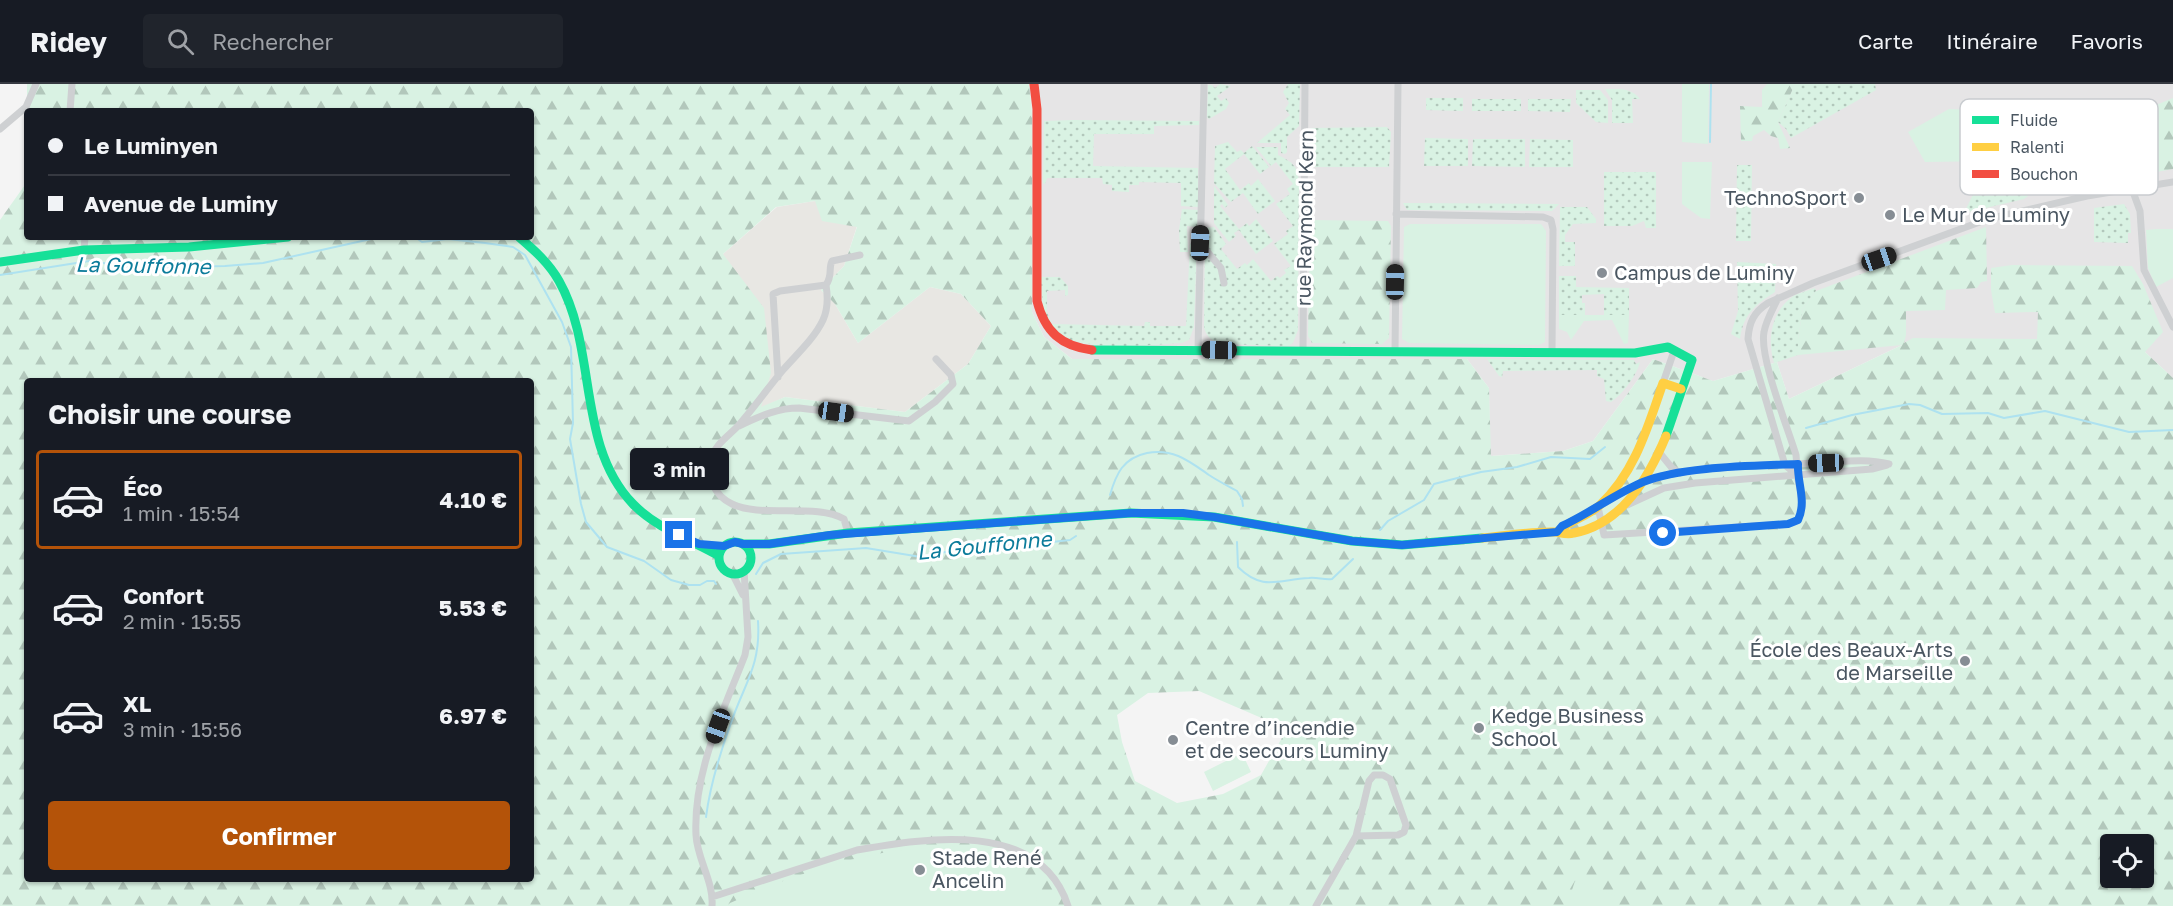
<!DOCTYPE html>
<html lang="fr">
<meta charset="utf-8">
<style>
:root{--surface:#171b24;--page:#20242c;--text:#f1f3f6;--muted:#9ea1a6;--line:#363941;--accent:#b45309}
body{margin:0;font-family:"Golos Text",sans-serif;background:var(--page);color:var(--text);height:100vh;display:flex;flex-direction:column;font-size:22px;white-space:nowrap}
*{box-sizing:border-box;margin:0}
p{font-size:20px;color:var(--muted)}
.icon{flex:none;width:33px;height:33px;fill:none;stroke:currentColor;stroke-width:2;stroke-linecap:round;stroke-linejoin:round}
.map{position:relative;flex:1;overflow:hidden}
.side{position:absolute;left:24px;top:294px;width:510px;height:504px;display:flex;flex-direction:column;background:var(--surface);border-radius:6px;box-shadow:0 2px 4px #0004}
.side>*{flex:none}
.top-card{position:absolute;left:24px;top:24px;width:510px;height:132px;border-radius:6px;box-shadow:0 2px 4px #0004;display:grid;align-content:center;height:132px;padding:0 24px;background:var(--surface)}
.controls{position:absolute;left:2100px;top:750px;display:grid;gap:12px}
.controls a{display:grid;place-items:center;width:54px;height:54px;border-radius:6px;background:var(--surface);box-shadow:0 2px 4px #0004;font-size:30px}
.end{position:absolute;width:27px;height:27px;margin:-14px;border:8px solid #1a73e8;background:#fff;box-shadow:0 0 0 3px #fff}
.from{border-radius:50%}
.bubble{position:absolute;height:42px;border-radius:6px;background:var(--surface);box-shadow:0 2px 4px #0004;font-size:20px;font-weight:700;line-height:42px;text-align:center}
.car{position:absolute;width:18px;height:36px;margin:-18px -9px;border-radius:8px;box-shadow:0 0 4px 2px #0007;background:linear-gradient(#222 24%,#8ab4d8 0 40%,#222 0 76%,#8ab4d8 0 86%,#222 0)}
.top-card b{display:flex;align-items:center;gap:21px;height:57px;font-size:22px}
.top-card b+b{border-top:2px solid var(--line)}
.top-card i{width:15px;height:15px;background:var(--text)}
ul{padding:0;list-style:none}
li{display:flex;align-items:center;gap:18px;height:99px;margin:0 12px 9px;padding:0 12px;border:3px solid transparent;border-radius:6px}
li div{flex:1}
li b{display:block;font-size:22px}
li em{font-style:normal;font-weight:700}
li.on{border-color:var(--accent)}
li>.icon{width:54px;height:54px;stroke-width:1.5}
h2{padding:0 24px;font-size:27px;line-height:72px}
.button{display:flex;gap:12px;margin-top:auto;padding:12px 24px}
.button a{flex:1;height:69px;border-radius:6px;background:var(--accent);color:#fff;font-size:24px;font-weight:700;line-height:69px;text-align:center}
header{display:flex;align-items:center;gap:36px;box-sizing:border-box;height:84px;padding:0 30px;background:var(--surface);border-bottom:2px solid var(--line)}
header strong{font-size:28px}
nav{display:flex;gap:33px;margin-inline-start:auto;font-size:21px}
.search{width:420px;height:54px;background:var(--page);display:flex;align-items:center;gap:15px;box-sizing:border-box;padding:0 21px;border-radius:6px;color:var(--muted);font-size:22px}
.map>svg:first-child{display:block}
.commercial{fill:#e8e7e3}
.education{fill:#e6e5e6}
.grass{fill:url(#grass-dots)}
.forest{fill:url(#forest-firs);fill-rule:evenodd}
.green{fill:#d9f2e3}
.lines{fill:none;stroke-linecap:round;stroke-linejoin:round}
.stream{stroke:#aee2f0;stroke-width:2}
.street{stroke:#ced0d2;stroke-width:7}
.fast{stroke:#16e098;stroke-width:9}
.slow{stroke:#ffcf43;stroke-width:9}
.jam{stroke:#f24e42;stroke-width:9}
.route{stroke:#1a73e8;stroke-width:8}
.poi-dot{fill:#868d94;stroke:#fff;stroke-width:2}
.labels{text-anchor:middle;stroke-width:6;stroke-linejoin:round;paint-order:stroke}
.poi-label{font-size:20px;fill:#4a5661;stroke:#fff;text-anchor:start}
.street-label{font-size:20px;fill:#4a5661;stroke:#fff}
.water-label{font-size:21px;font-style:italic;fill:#0c7c9b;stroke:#fff}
.key{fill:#fff;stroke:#c9ccd0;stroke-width:1.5}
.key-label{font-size:16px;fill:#4a5661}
</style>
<header>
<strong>Ridey</strong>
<div class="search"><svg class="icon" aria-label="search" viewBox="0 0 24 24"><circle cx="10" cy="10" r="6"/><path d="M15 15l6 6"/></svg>Rechercher</div>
<nav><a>Carte</a><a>Itinéraire</a><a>Favoris</a></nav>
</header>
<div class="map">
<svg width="2173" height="822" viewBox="0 0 2173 822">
<defs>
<pattern id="grass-dots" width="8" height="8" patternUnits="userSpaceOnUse" patternTransform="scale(1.5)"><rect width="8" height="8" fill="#d9f2e3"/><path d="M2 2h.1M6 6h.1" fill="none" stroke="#b2c7bb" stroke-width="1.8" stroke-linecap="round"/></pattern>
<pattern id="forest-firs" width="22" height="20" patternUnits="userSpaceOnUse" patternTransform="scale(1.5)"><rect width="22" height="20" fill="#d9f2e3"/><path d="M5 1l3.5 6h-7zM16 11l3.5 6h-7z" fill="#b2c7bb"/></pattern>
</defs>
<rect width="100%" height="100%" fill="#f4f4f4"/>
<!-- commercial -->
<path class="commercial" d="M815,117L857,142L844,182L821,206L835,220L858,259L930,203L961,210L991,242L968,280L905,328L785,313L761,324L723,170L777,123Z"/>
<!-- education -->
<path class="education" d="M1029,0H2173V294L2145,268L1904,260L1789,315L1777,278L1713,297L1653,275L1593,357L1563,367L1490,372L1489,304L1467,275H1072L1044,253L1032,228V30Z"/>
<!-- grass -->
<path class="grass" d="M1220,0L1231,2L1217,12L1221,17L1226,14L1229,19L1226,25L1209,35L1207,33L1208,1H1212L1215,4Z
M1288,0H1300L1299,42L1287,53V68L1285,70L1281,69V59H1257L1290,31L1285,25L1289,19L1283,8Z
M1795,0H1875L1876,6L1791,54L1786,45L1778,38Z
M1605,5C1618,5 1631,3 1640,15H1632L1633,39H1612V16Z
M1576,6H1600L1608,16V39L1596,38L1576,19Z
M1426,14H1463V27L1426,26Z
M1472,15H1521V27H1472Z
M1528,15H1571L1570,28L1528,27Z
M2028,17L2031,28L2028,112L2024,115L1964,129L1985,86L1993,83Z
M1073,36L1199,37V41L1154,42V50H1094L1093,82L1198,84V123L1181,122V99L1139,98V101H1129V108L1112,107V101L1103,100L1102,94H1047L1045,100L1043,99L1044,37Z
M1387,43L1391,48L1389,83H1313L1309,80L1311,44Z
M1425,54L1468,55V82H1424Z
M1473,55H1525V83L1472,82Z
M1530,55L1573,56V83H1529Z
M1228,58L1237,68L1241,66L1244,69L1252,62L1269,83L1260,90L1244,70L1225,85L1240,106L1249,99L1251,102L1258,95L1275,117L1258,130L1243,109L1231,118L1214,99L1215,62Z
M1256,63H1278V71C1292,78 1297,81 1299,97L1298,246L1293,259L1288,262L1223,260C1212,257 1208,255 1204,244L1205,144L1214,143L1226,160L1221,165L1237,185L1245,179L1247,181L1253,175L1271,197L1277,192L1280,194L1286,189L1284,186L1291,182L1274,160L1288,150L1286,147L1293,142L1276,120L1290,110L1287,105L1293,100L1276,78L1271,82Z
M1737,81H1752L1751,157H1736Z
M1604,88H1656V144H1646L1644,137L1632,142H1604Z
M1214,102L1228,121L1225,124L1222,120L1220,122L1239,145L1247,139L1249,142L1256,135L1273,157L1256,170L1239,146L1234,149L1236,152L1229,158L1214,139Z
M1403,119L1559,120L1552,127L1407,126Z
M2124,120L2130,130L2131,149H2128V159L2094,158V124Z
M1560,123H1587L1596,135V139L1573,140L1565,151V158H1575V182H1559Z
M1182,125L1198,126L1194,243L1189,256L1182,259C1151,260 1071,271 1051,243C1041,228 1042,210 1041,193H1060L1068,202V211L1065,212V206L1047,207V228L1052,240L1144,242L1145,238H1150V242H1186L1190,160L1195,159V143L1187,142L1188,168H1180L1179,146Z
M1737,178L1776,180L1775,208C1755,221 1743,231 1740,255L1731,250L1738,227Z
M1559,192H1576V203L1629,204V231H1604V210L1582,211V219H1585V231H1559Z
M1815,204L1816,207L1803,224L1798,255V271L1774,279C1767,256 1771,228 1792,213C1798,209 1807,207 1815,204Z
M1487,275L1634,276L1636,280L1640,278C1637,291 1622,311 1611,318L1606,317L1604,295L1597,292V286L1503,287L1502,293L1499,292Z"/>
<!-- forest -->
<path class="forest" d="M27,0H1029L1032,30V228L1044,253L1072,275H1467L1489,304L1491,372L1563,367L1593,357L1653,275L1713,297L1777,278L1789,315L1902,261L1798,271V255L1803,224L1816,207L1986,143L1987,197L1981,198L1977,204L1946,206L1945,226L1906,227V251L1904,259L1913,254L2037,255L2038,228L1995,229L1991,206V184L2012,181L2132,182L2143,200L2163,248L2145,268L2173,294V822H0V136L27,98V153H531V27H27ZM815,117L822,137L857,143L844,182L821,206L835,220L858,259L930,203L961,210L991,242L968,280L905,328L785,313L761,323L771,289L764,224L723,170L776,123ZM27,297H531V795H27ZM1199,607L1287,645L1261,691L1223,710L1177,719L1135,697L1122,658L1117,631L1148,609ZM2110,760H2144V794H2110Z
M1767,0H1795L1778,38L1790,64L1780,65L1778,54L1771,52L1764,46L1753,52L1752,57H1741L1740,22L1762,23V6Z
M2173,14V85L2075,103L2056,93L2049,60L2076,40L2125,34Z
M1310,136L1388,137L1391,142L1389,254L1382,260L1312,259L1308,252Z"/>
<!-- green -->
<path class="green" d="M1682,0H1709L1708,60L1682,58Z
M1949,25L2023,28L1996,77L1925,78L1908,48Z
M1682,78H1712L1710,135L1701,134L1682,120Z
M1410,140H1541L1546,147L1545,258L1539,261L1409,259L1402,255L1404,143Z
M2156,145H2173V194L2156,203L2148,184L2146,146Z
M1559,231H1629L1628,259L1624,260L1612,236L1584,237L1571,256L1567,248L1559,245Z
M1242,669L1251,688L1213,707L1204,688Z
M974,762C982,764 994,764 1001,769C1018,779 1038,802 1037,822H727L730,819C778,797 830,779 882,769C912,763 944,764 974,762Z
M1575,797L1615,812L1611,822H1588L1569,815Z"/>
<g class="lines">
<!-- stream -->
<path class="stream" d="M1710,58L1711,0
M415,153L422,158L448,155L485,159L513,163L525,171L562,238L571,263L573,339L570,355L581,420L586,438L607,463L644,477L671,496L689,501H700L707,497H714L716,500
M0,191L89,177L138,184L225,182L263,179L371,155L393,153
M1806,344L1852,331L1909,320L1920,321L1942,330L1988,329L2004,334L2045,327L2129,348L2173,346
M1110,411C1116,390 1123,374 1147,369C1173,364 1189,377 1209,391C1218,397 1228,402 1237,407L1242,415L1243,422
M1380,446L1388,437L1424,416L1434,400L1481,388L1517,383L1551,373L1590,375L1605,363
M1237,458L1238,483C1263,508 1279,495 1309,494C1317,493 1324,496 1332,495L1353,475
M756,490L763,479L781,470L866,464L921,473L970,463L1052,458L1070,456L1076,452
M706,733C710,702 720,669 731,639C744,600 761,582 758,537"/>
<!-- street -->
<path class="street" d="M70,27L72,0
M0,45L26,23L36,0
M2132,105L2140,127L2144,186L2173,243
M1396,130L1543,133L1551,136L1553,145L1552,269
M1200,159L1221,184L1224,199
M84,166L85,153
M826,201C828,213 828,225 823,236C814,255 796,271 783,286C767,305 753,325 737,343C727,353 716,360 711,374C705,392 715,412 732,420C760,434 817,419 844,435L848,449
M1778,214C1773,225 1766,236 1764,248C1759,273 1788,344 1796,371C1797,378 1796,385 1797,391C1800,407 1806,420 1798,436L1788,440L1604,451L1598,423C1613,414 1629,403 1646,397C1698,380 1762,382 1816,379C1841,378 1865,374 1889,380
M1198,266L1204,0
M1303,267L1305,0
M1395,268L1398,0
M778,293L773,210L780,207L826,201C833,191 828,185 832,177L860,171
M1663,299L1674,267
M739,342C759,333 776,324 799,324L909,337L935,318L953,300L951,291L936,275
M1659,368L1672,384L1680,389
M1797,391L1785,381L1748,255C1749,238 1754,228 1768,219L1813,199L1988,135L2087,112L2173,98
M1627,421L1664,404L1695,399L1872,385L1887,381
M732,489L743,511
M712,813L857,766C926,754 1040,735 1068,822
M712,822C714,798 697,775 696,751C693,688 723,628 745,571L748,553L744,486
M1316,822L1356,752L1369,697L1374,691H1383L1390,695L1406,741L1404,748L1398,751L1356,752"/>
<!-- fast -->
<path class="fast" d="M519,153C534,166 549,179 559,197C598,266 576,361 633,420C656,444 691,456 719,472
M0,178L84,166L189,163L288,153
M1092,266L1635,269L1668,263L1692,276L1666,352
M719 474a16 16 0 1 1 32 0a16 16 0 1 1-32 0Z
M743,460H769L848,449L1131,429L1214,433L1352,457L1402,461L1482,454"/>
<!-- slow -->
<path class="slow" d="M1557,448C1570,436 1587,433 1600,421C1635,389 1648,342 1663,299L1681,305
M1482,454C1504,452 1534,447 1556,448C1562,449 1567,451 1574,449C1622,440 1649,393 1666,352"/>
<!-- jam -->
<path class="jam" d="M1034,0L1037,25V217C1045,248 1061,262 1092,266"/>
</g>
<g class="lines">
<!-- route -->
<path class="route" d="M679,451L699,460L724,462L735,458L743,460H769L830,451L1131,429H1183L1214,433L1352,457L1402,461L1557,448L1562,442C1590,429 1615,410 1643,398C1682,382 1755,382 1798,380C1797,399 1807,417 1798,436L1788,440L1663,449"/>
</g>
<!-- markers -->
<g class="poi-dot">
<circle cx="1859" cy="114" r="6"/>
<circle cx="1890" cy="131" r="6"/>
<circle cx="1602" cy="189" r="6"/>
<circle cx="1965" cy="577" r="6"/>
<circle cx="1479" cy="644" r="6"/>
<circle cx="1173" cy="656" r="6"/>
<circle cx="920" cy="786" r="6"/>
</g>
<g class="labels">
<!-- poi labels -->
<g class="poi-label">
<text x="1847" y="121" text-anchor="end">TechnoSport</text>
<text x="1902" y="138">Le Mur de Luminy</text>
<text x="1614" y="196">Campus de Luminy</text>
<text x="1953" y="573" text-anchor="end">École des Beaux-Arts<tspan x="1953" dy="23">de Marseille</tspan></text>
<text x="1491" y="639">Kedge Business<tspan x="1491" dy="23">School</tspan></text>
<text x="1185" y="651">Centre d’incendie<tspan x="1185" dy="23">et de secours Luminy</tspan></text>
<text x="932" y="781">Stade René<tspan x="932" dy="23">Ancelin</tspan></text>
</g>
<!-- street labels -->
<g class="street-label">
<text transform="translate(1305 134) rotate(-89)" y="7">rue Raymond Kern</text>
</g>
<!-- water labels -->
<g class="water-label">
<text transform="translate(143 182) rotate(1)" y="7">La Gouffonne</text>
<text transform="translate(984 462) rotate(-6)" y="7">La Gouffonne</text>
</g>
</g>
<!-- legend -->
<rect x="1960" y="15" width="198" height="96" rx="9" class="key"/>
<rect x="1972" y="32" width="27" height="8" fill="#16e098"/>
<rect x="1972" y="59" width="27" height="8" fill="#ffcf43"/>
<rect x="1972" y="86" width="27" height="8" fill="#f24e42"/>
<g class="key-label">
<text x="2010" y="42">Fluide</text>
<text x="2010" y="69">Ralenti</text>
<text x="2010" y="96">Bouchon</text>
</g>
</svg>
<div class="controls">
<a><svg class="icon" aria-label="locate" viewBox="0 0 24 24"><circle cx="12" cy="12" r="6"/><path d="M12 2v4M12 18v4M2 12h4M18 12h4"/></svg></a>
</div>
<i class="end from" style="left:1663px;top:449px"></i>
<i class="end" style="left:679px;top:451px"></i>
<div class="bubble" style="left:630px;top:364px;width:99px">3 min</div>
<i class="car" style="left:1200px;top:159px;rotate:2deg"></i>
<i class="car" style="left:1879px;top:175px;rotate:71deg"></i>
<i class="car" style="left:1395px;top:198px;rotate:1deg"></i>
<i class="car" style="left:1219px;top:266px;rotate:271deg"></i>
<i class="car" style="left:836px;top:328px;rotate:98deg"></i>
<i class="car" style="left:1826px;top:379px;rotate:268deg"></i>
<i class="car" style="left:718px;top:642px;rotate:200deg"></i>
<div class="top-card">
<b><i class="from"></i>Le Luminyen</b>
<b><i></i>Avenue de Luminy</b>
</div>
<section class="side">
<h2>Choisir une course</h2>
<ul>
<li class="on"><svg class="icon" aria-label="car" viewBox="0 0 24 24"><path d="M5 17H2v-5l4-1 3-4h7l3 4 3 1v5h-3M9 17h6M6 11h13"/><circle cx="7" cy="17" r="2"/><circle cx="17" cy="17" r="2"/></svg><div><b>Éco</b><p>1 min · 15:54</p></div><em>4.10 €</em></li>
<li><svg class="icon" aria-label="car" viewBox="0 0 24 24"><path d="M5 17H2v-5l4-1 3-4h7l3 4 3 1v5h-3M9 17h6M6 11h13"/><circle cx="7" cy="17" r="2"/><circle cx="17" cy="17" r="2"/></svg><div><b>Confort</b><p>2 min · 15:55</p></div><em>5.53 €</em></li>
<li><svg class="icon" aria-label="car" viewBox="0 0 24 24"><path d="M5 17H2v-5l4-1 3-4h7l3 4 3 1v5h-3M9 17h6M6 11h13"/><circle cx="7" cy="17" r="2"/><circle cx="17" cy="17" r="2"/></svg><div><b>XL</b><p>3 min · 15:56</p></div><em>6.97 €</em></li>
</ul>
<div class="button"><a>Confirmer</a></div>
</section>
</div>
